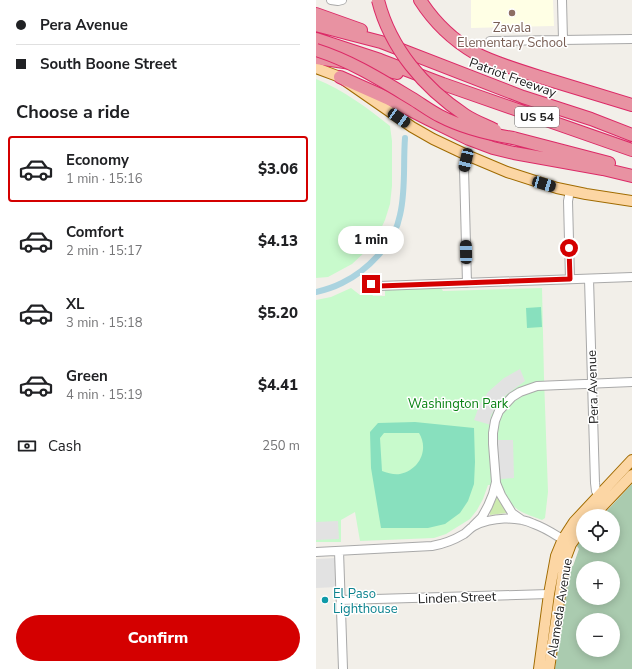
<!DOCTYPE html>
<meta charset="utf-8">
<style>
:root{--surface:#fff;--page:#f6f6f6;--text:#202124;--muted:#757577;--line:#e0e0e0;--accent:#d40000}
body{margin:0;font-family:"Nunito Sans",sans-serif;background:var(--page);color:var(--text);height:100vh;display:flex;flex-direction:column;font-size:15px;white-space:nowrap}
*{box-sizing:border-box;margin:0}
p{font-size:13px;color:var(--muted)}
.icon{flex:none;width:22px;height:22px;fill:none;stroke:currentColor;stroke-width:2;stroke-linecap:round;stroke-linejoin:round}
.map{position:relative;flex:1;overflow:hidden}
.drawer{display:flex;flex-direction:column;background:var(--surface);width:316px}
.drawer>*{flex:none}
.banner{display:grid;align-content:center;height:88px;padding:0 16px;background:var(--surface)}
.buttons{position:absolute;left:260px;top:509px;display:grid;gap:8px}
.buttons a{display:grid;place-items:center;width:44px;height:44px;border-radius:50%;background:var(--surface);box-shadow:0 2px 10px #0003;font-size:20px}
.end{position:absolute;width:18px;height:18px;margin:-9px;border:5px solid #d40000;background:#fff;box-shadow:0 0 0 2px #fff}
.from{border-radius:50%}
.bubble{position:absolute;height:28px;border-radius:14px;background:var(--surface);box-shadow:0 2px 10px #0003;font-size:13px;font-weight:800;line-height:28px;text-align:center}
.car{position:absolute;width:12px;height:24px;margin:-12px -6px;border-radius:5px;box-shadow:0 0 3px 1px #0007;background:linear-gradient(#222 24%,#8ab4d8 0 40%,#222 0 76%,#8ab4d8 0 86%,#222 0)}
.banner b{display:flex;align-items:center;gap:14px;height:38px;font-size:15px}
.banner b+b{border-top:1px solid var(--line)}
.banner i{width:10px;height:10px;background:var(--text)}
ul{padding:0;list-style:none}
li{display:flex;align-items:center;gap:12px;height:66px;margin:0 8px 6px;padding:0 8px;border:2px solid transparent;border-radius:4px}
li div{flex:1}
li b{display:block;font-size:15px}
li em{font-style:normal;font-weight:800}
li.selected{border-color:var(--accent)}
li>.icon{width:36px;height:36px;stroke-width:1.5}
h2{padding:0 16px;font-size:18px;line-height:48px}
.pay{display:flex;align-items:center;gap:10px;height:44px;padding:0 16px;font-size:15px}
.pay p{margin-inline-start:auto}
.action{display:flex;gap:8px;margin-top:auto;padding:8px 16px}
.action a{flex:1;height:46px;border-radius:24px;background:var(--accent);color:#fff;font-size:16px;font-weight:800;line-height:46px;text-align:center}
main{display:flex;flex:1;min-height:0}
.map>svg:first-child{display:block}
.education{fill:#ffffe5}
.grass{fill:#cdebb0}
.cemetery{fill:#aacbaf;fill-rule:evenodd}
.park{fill:#c8facc}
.pitch{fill:#88e0be;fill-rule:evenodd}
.parking{fill:#e2e2e2}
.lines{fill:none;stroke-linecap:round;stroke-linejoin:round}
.canal{stroke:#aad3df;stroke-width:6}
.minor-casing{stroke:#a9a9a9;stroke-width:10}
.major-casing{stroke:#a06b00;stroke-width:12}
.highway-casing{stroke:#dc2a67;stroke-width:14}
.minor{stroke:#fff;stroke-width:8}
.major{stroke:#fcd6a4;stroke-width:10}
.highway{stroke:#e892a2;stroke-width:12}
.highway-bridge-casing{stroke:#dc2a67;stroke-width:14;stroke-linecap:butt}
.highway-bridge{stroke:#e892a2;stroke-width:12}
.route{stroke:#d40000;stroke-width:5}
.education-dot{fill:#8d6e63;stroke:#fff;stroke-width:1.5}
.culture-dot{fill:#0f9aa8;stroke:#fff;stroke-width:1.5}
.labels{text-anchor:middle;stroke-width:3;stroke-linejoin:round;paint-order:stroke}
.shield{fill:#fff;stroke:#646464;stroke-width:1}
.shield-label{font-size:12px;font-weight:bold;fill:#222}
.education-label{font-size:13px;fill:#785e54;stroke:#fff}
.street-label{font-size:13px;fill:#222;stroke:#fff}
.park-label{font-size:13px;fill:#0c8416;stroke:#fff}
.culture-label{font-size:13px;fill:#0d838f;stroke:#fff;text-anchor:start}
</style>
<main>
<section class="drawer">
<div class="banner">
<b><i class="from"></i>Pera Avenue</b>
<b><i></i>South Boone Street</b>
</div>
<h2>Choose a ride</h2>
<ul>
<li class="selected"><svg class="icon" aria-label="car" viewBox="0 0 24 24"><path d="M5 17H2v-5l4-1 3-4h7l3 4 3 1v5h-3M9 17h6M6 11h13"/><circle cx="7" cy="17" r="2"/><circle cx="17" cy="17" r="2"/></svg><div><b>Economy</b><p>1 min · 15:16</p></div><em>$3.06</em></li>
<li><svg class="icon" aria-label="car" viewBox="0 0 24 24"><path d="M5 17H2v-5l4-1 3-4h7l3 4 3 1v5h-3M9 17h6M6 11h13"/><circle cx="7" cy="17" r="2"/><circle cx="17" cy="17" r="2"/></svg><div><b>Comfort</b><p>2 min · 15:17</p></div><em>$4.13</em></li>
<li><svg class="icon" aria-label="car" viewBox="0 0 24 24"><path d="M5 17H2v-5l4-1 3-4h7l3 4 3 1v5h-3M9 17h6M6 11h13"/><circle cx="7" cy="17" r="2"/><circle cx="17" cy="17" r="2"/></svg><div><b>XL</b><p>3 min · 15:18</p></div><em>$5.20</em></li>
<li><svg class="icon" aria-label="car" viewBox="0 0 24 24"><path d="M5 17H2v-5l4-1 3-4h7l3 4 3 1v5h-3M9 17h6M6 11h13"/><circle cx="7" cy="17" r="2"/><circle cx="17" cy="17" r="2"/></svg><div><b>Green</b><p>4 min · 15:19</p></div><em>$4.41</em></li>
</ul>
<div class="pay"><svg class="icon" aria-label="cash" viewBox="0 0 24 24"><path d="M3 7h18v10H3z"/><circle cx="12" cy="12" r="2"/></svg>Cash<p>250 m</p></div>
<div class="action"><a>Confirm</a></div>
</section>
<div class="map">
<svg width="316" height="669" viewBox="0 0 316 669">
<rect width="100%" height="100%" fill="#f2efe9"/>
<!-- education -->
<path class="education" d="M155,0H237L238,26L155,28Z"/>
<!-- grass -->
<path class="grass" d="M183,496L191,512L190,513L174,515V512L181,497Z"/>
<!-- cemetery -->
<path class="cemetery" d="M316,484V669H239L253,571L254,567L257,566L263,549L261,546L264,540L267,537V546H297V516H286ZM267,568H297V598H267ZM267,620H297V650H267Z"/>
<!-- park -->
<path class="park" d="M0,79C28,90 51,108 74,126L76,141V186L74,204L69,220L62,235L50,251L36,264L12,277L0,278Z
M35,288L44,295L53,293H55L57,296H69V290L125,288L127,291L226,288L228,378L232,492L229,518L226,520C202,511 195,510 185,485H172L167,499L161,510L154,519L130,534L118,538L44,541L39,512L25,520V542H0V300L15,297Z"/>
<!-- pitch -->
<path class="pitch" d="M225,307L226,327L211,328L210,308Z
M99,422L158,428L159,462L158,484L152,501L144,513L129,524L112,528H65L55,468L54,432L62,423ZM68,433H103C113,449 104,470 84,474C78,475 72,473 66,471L64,438Z"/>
<!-- parking -->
<path class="parking" d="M204,369L209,381L186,398L175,415L174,422L182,424L179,440H197L198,478L176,480V469L173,434L175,425L158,420L163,406L172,392L188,378Z
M22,521L23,539L0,540V522Z
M20,558L21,587L0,588V559Z"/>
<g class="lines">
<!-- canal -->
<path class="canal" d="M0,292C9,290 18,287 26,283C51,271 79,243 84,215C90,190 87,164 89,138"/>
<!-- minor casing -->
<g class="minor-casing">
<path id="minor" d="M15,0L22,1L26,0
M246,0L247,40
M174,41L316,39
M254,191L252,201L254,279
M273,279L279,483L280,491L287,499
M151,283L148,168L150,160L153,156
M55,284L63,286L316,277
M180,483L185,495L196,513L206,520
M157,526L166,517L172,506L177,494L180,482L177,444V433L179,421L183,411L196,397L204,392L221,386L316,382
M23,551L27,669
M0,552L116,546C128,544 138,540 148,534C151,532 154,528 158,526C176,517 200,516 218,524C230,528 241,536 251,542
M25,600L233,594"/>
</g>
<!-- major casing -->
<g class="major-casing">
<path id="major" d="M0,68L24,77L96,127L117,139L153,156L191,172L241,188L270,194L316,201
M277,516L316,475
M223,669L233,594L240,556L247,539L258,522L316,460
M233,669L249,560L255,544L267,527"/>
</g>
<!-- highway casing -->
<g class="highway-casing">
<path id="highway" d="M104,0C118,22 137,40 159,53C182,65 212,73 237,81C263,89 290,97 316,105
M0,14L45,30
M0,25L34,34L65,42L207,97L275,119L316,135
M0,39L64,60L127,84L316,150
M0,58L35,63L81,73
M24,77L71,98L112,119L153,139L177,148L198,153L287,169L316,176
M197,138L293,163"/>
</g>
<!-- minor -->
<use href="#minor" class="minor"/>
<!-- major -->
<use href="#major" class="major"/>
<!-- highway -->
<use href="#highway" class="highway"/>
<!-- highway-bridge casing -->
<g class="highway-bridge-casing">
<path id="highway-bridge" d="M62,0C74,48 108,88 149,115C158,121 169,125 179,130
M0,50C35,61 65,80 95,98C105,104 114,111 124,116C147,128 172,134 197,138"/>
</g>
<!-- highway-bridge -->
<use href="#highway-bridge" class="highway-bridge"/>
</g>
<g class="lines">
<!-- route -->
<path class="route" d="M55,284L63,286L254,279L253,248"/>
</g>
<!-- markers -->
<circle class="education-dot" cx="196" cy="13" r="4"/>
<circle class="culture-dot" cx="9" cy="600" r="4"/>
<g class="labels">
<!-- shield labels -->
<rect class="shield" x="199" y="107" width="44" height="20" rx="3"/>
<g class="shield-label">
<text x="221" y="121">US 54</text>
</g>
<!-- education labels -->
<g class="education-label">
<text x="196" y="32">Zavala<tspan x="196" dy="15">Elementary School</tspan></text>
</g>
<!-- street labels -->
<g class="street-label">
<text transform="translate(197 77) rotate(20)" y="5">Patriot Freeway</text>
<text transform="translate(276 387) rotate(-92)" y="5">Pera Avenue</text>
<text transform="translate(141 597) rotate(-2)" y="5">Linden Street</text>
<text transform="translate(243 608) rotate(-81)" y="5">Alameda Avenue</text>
</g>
<!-- park labels -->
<g class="park-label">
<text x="142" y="408">Washington Park</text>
</g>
<!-- culture labels -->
<g class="culture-label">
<text x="17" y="598">El Paso<tspan x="17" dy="15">Lighthouse</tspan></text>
</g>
</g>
</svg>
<div class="buttons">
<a><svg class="icon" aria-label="locate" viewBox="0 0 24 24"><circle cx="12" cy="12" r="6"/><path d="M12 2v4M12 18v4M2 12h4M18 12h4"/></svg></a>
<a>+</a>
<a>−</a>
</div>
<i class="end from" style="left:253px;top:248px"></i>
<i class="end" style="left:55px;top:284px"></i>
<div class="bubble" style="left:22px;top:226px;width:66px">1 min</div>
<i class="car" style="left:83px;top:118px;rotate:124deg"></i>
<i class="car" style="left:150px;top:160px;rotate:193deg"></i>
<i class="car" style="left:228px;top:184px;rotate:106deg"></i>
<i class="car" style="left:150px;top:252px;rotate:359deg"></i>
</div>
</main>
